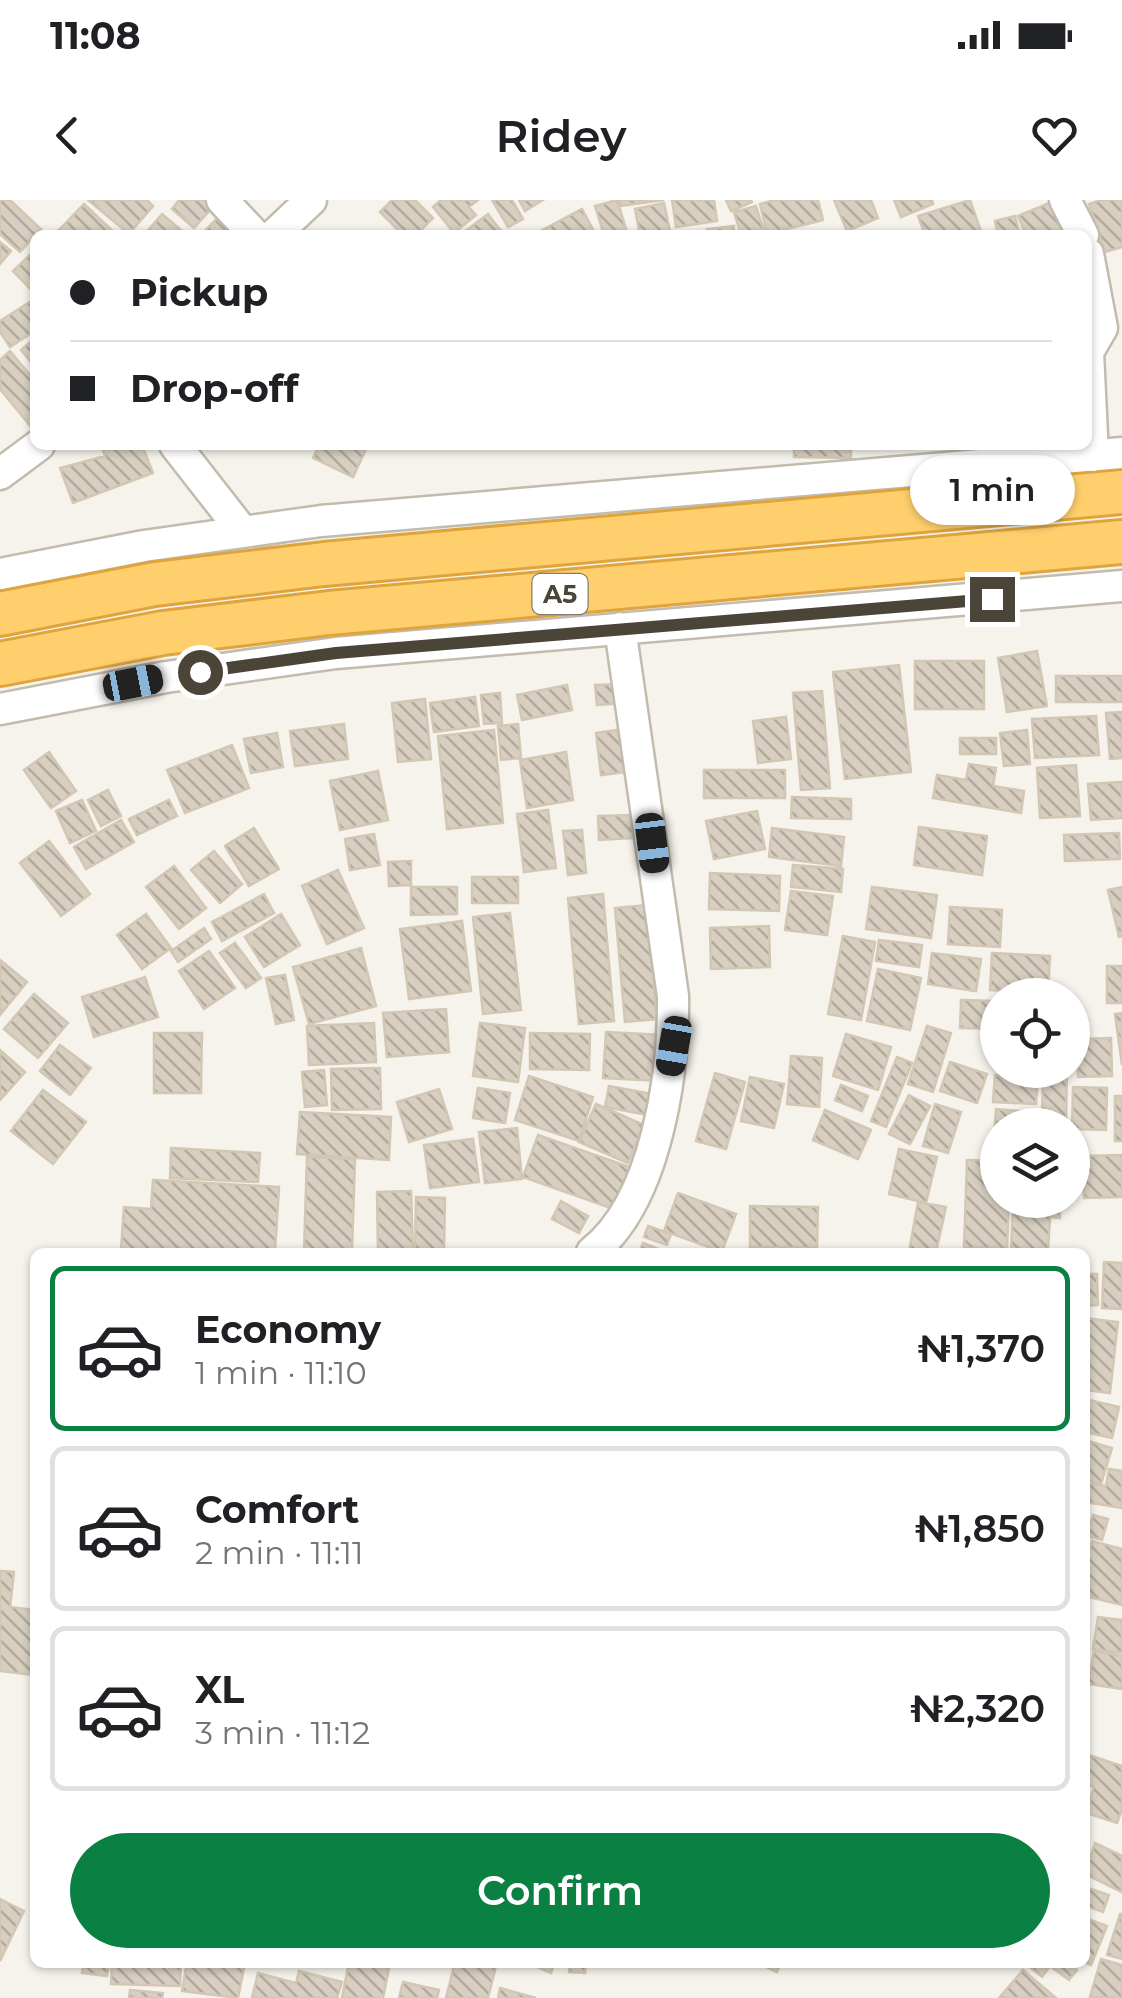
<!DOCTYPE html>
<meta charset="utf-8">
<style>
:root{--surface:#fff;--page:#f2f2f2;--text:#202124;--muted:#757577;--line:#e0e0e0;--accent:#0b8043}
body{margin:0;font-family:Montserrat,sans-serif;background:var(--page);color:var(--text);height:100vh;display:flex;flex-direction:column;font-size:38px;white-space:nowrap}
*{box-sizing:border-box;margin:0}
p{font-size:32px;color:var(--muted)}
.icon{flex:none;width:55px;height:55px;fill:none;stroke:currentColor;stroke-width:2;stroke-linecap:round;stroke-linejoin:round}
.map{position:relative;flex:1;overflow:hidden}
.details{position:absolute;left:30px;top:1048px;width:1060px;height:720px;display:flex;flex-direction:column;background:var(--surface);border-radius:15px;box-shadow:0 2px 8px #0004}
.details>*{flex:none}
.guide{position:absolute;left:30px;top:30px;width:1062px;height:220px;border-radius:15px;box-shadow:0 2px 8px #0004;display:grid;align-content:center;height:220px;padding:0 40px;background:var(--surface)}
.tools{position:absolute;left:980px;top:778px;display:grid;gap:20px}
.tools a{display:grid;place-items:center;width:110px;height:110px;border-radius:50%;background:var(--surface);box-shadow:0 2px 8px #0004;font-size:50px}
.end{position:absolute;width:45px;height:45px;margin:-22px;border:12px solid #4b4439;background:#fff;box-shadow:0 0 0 5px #fff}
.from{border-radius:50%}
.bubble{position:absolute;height:70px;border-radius:35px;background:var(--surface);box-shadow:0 2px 8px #0004;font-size:32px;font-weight:600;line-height:70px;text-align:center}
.car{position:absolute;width:30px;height:60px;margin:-30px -15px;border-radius:12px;box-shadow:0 0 8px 2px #0007;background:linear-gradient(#222 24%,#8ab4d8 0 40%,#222 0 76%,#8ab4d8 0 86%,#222 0)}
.guide b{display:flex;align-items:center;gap:35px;height:95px;font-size:38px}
.guide b+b{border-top:2px solid var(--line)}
.guide i{width:25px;height:25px;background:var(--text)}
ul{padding:18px 0 0;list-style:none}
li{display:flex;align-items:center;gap:30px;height:165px;margin:0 20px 15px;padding:0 20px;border:5px solid var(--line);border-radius:15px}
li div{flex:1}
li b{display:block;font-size:38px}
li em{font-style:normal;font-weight:600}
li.active{border-color:var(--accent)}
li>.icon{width:90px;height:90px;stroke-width:1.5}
.button{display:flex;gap:20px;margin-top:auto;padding:20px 40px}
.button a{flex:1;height:115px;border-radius:60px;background:var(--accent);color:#fff;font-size:40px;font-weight:600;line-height:115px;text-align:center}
.status{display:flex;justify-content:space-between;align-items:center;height:70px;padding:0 50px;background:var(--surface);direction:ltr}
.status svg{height:28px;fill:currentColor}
header{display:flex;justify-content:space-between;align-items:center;height:130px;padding:0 40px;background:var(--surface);font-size:45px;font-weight:600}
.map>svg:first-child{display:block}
.building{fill:url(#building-back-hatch);stroke:#d3c7b4;stroke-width:2.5}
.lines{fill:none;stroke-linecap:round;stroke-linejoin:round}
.minor-casing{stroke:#c2bbae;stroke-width:35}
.highway-casing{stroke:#e0a43c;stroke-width:48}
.minor{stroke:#fff;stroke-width:30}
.highway{stroke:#ffcf6e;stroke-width:42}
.route{stroke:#4b4439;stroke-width:12}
.labels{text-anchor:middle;stroke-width:9;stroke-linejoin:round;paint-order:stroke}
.shield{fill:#fff;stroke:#817c74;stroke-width:2.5}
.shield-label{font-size:25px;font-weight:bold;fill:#4b4439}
</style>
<div class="status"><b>11:08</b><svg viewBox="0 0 49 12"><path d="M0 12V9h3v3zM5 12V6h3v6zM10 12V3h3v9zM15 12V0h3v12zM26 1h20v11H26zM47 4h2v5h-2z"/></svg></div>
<header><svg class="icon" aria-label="back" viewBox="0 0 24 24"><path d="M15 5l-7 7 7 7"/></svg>Ridey<svg class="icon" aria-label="heart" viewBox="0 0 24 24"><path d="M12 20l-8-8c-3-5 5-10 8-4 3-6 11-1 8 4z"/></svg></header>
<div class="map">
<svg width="1122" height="1798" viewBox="0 0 1122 1798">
<defs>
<pattern id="building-back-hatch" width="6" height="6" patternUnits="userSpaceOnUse" patternTransform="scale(2.5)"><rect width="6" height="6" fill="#d8cfc1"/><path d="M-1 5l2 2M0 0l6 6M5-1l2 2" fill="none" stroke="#b1aa9e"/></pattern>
</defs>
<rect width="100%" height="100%" fill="#f6f3ec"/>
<!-- building -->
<path class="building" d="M0,0H10L41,29L20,52L0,34Z
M88,0H147L153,6L129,34Z
M179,0H219L194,28L172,9Z
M392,0H415L433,18L416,35H403L380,12Z
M441,0H478L469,7L476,15L454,33L433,7Z
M492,0H512L523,19L508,27Z
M519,0H543L525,11Z
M617,0L628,35H604L595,6Z
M618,0H664L619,6Z
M672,0H714L717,21L676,27Z
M726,0H751L752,2L731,11Z
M774,0H818L823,20L767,34L760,4Z
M834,0H871L878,18L847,31Z
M894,0H932L933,4L901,17Z
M970,0L982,34L925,35L918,16Z
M1101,0H1122V47L1105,52L1089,4Z
M1054,1L1068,35H1026L1018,16Z
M664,3L670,31L640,35L635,9Z
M84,4L117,35L58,31Z
M756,6L765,35H741L734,12Z
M582,9L596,35H533Z
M225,10L250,35H201Z
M162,14L187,35H144Z
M488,14L504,35H460Z
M1015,16L1020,35H998L995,21Z
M734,26V35H708L707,29Z
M0,42L11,51L0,64Z
M35,50V94L13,71Z
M31,101L35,131L10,147L0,132V121Z
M35,138V167L21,150Z
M10,151L35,181L32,228L0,189V160Z
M109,245H142L153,273L73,303L60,268L105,256L102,248Z
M319,245H368L353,277L313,258Z
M794,245H851V258L794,257Z
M1037,451L1047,506L1007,512L998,458Z
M915,461H984V509H915Z
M899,465L911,572L845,579L833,472Z
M1056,476H1122V502H1056Z
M625,484L626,503L597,505L595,485Z
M567,485L572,510L522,520L517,495Z
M822,491L830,588L801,590L793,493Z
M500,493L502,523L484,524L481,495Z
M475,497L479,526L434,532L430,503Z
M425,499L431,559L398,562L392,503Z
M1122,512V558L1110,559L1106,513Z
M1096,516L1099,555L1035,558L1032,519Z
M786,517L791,559L758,563L753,521Z
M344,524L348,559L295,566L290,531Z
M518,524L521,558L501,560L498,526Z
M630,528L635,571L601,575L596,533Z
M494,530L503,623L447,629L438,536Z
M1027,530L1030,564L1004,566L1000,533Z
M277,533L283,567L251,573L244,539Z
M960,538H996V554H960Z
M232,545L249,588L185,613L167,570Z
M49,552L76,591L51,608L24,570Z
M566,552L573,600L527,608L520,560Z
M969,564L996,568L993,586L1024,591L1021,613L933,598L937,575L966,580Z
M1076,565L1080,616L1040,618L1037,568Z
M704,570H785V598H704Z
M378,571L388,620L340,630L330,581Z
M1122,582V618L1091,620L1088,584Z
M108,590L121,616L101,626L88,600Z
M792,597L851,599V619L791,618Z
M82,600L96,631L70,643L56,611Z
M169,600L177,616L137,635L129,619Z
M548,610L556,668L524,672L517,614Z
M757,611L765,649L714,659L706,621Z
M632,615L633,638L599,640L598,616Z
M121,620L134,642L86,669L74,647Z
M919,627L987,636L982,675L914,665Z
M254,628L279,669L249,686L225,646Z
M772,628L844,637L841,666L769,657Z
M582,630L586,673L568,675L563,631Z
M1119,633L1120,659L1065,661L1064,635Z
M374,634L380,665L350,670L345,639Z
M49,641L90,694L61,716L20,663Z
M214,651L242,684L220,703L191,670Z
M411,661V685L389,686L388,662Z
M793,665L843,669L841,692L791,687Z
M174,666L206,708L179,729L146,687Z
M338,670L364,728L327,744L302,686Z
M710,673L780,676L779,711L709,709Z
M472,677H518V703H472Z
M411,687H457V714L411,715Z
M872,687L937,695L931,738L866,729Z
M1122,687V736L1119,737L1108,690Z
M791,691L833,696L827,735L785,730Z
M264,694L274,713L222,741L212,722Z
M603,694L614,821L579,824L568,698Z
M646,705L657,819L625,822L615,708Z
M950,707L1002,710L1000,747L948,744Z
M510,713L521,810L483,814L473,717Z
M146,714L171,748L142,769L117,735Z
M281,714L300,745L264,767L245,737Z
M462,721L471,791L409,799L400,729Z
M769,726L770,767L711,769L710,728Z
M204,728L211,739L178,762L171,751Z
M843,736L875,742L861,820L828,814Z
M879,740L922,745L919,767L876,761Z
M235,743L261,778L246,788L220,753Z
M361,748L376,806L309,824L293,767Z
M209,751L235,788L204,809L179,771Z
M932,753L981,759L976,791L928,784Z
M992,753L1050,756L1048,793L990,790Z
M0,760L27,782L0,815Z
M1107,766H1122V803H1107Z
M878,769L921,778L910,830L867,821Z
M285,775L294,820L276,824L266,778Z
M145,777L158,817L94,837L82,797Z
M34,794L68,823L38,858L4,829Z
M961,800L998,801V829L960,828Z
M446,809L449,852L387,857L383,813Z
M1122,813V865L1115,814Z
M374,823L376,862L309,865L307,826Z
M480,823L525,828L518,882L473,876Z
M927,826L951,833L933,892L908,884Z
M606,832L663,835L660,881L603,878Z
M154,833H202L201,893H154Z
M530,833L590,834L589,870L530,869Z
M846,834L891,847L878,890L833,876Z
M1111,838L1112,876L1078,877L1077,839Z
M60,845L91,868L70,895L40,871Z
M0,850L25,872L0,900Z
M791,856L822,858L819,907L787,904Z
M897,857L912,863L886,927L871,921Z
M950,862L987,874L977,903L940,891Z
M380,868L381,909L332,910L331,869Z
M324,870L327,905L305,907L302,872Z
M1043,870H1067L1066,925H1042Z
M715,873L745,882L726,949L696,941Z
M995,875L1038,877L1036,904L993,902Z
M529,876L593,897L579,941L515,920Z
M750,877L784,884L774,928L741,921Z
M841,885L868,896L862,911L835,900Z
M609,886L657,895L653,916L605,907Z
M1073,887L1107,888L1106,930L1072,929Z
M478,888L510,893L505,923L473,918Z
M439,889L452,929L409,942L397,902Z
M43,890L86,922L53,964L11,931Z
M909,895L930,906L910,944L889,934Z
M1115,896H1122V941H1115Z
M596,904L644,925L628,963L579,942Z
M935,904L961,912L948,953L923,946Z
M996,909L1029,912L1028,925H998V936H994Z
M825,910L871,930L858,959L813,940Z
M300,912L391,917L389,960L297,954Z
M517,928L522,979L485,983L479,932Z
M538,935L635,969L619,1011L523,977Z
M473,939L479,982L430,988L424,945Z
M171,948L260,953L258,982L170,978Z
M899,949L937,957L926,1003L889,994Z
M1122,955V997L1084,998L1083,956Z
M307,957L355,959L352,1052H304Z
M967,960L998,961V1000H1009L1007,1049L964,1048Z
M153,980L279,987L275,1052L121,1050L124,1007L151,1009Z
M411,991L413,1052H378L377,992Z
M678,993L736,1014L722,1052L664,1031Z
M416,997L445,998L444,1052H415Z
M1013,1000H1060V1018L1050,1017L1048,1051L1011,1050Z
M561,1001L588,1016L579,1033L552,1019Z
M918,1002L946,1007L936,1052H909Z
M750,1006L818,1007L817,1048L750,1047Z
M648,1026L671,1034L667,1045L644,1037Z
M643,1043L666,1052H639Z
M1104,1062L1122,1063V1109L1102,1108Z
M1085,1074H1097L1098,1105L1085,1106Z
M1085,1118L1118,1122L1110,1193L1085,1190Z
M1085,1199L1119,1207L1112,1238L1085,1232Z
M1085,1240L1112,1248L1101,1284L1085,1279Z
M1109,1269L1122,1271V1308L1085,1302V1283L1106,1286Z
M1093,1315L1108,1319L1102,1340L1087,1336Z
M1092,1341L1122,1349V1405L1085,1396V1367Z
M0,1371L14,1372L10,1407L35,1410V1475L0,1471Z
M1098,1417L1122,1420V1453L1093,1449Z
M1094,1451L1122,1456V1489L1088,1484Z
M1086,1554L1122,1566V1609L1117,1623L1086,1613L1094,1587L1085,1584Z
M1095,1643L1122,1656V1692L1085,1674Z
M1088,1688L1109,1695L1103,1712L1085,1706Z
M0,1699L24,1711L0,1761Z
M1120,1714H1122V1759L1107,1755Z
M1085,1718L1107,1726L1091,1765L1084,1762Z
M1101,1759L1122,1765V1798L1090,1797Z
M84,1762H109L107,1776L82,1773Z
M112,1762H181L180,1786L111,1784Z
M187,1762L245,1763L238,1798L182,1791Z
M349,1762L389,1768L383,1798H342Z
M455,1762H497L488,1798H446Z
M526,1762H555L551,1773Z
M570,1762H586L585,1773L569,1772Z
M755,1762H781L777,1772Z
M1024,1762H1068L1077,1770L1069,1780L1050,1766L1042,1777Z
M1023,1770L1056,1798H999Z
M299,1771L342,1782L337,1798H252L258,1773L296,1783Z
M403,1782L439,1790L437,1798H399Z
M500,1788L536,1798H498Z
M130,1790L163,1793L162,1798H129Z"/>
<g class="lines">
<!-- minor casing -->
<g class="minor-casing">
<path id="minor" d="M222,0L255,35
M1065,0L1083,35
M274,35L311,0
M1088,54L1102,128L1088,152L1093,256
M175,245L243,332
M0,274L39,245
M0,374L144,346L321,321L1122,253
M0,509L166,477L336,453L1122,386
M592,1052C656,1002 674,874 673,796L620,428"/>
</g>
<!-- highway casing -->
<g class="highway-casing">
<path id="highway" d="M0,414L155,384L324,364L1122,292
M0,464L163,433L329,413L1122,342"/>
</g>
<!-- minor -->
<use href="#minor" class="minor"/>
<!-- highway -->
<use href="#highway" class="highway"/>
</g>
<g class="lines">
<!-- route -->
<path class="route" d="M200,472L336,453L992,399"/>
</g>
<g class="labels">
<!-- shield labels -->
<rect class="shield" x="532.5" y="374" width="55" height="40" rx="8"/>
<g class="shield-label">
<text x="560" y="403">A5</text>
</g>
</g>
</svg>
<div class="tools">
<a><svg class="icon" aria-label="locate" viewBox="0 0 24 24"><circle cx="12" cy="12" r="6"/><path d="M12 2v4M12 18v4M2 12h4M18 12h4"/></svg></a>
<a><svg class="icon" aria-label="layers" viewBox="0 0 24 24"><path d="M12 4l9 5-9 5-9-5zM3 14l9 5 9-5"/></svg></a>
</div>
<i class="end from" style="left:200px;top:472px"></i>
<i class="end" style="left:992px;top:399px"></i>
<div class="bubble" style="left:910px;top:255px;width:165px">1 min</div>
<i class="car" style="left:133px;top:483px;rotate:79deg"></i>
<i class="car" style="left:652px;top:643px;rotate:173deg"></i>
<i class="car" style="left:674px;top:846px;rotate:190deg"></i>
<div class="guide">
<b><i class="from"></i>Pickup</b>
<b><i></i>Drop-off</b>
</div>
<section class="details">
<ul>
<li class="active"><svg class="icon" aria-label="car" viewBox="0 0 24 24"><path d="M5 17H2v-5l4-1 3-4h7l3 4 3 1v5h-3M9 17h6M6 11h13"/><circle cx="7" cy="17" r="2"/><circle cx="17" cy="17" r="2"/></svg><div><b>Economy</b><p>1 min · 11:10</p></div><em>₦1,370</em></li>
<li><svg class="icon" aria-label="car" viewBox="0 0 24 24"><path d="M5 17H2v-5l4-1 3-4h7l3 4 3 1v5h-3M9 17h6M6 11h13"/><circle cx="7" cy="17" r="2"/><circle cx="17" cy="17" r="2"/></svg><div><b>Comfort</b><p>2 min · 11:11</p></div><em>₦1,850</em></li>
<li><svg class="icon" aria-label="car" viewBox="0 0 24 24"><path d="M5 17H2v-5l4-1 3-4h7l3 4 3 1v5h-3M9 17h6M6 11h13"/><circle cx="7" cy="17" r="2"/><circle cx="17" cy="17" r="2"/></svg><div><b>XL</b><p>3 min · 11:12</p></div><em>₦2,320</em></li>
</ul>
<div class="button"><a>Confirm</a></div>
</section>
</div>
